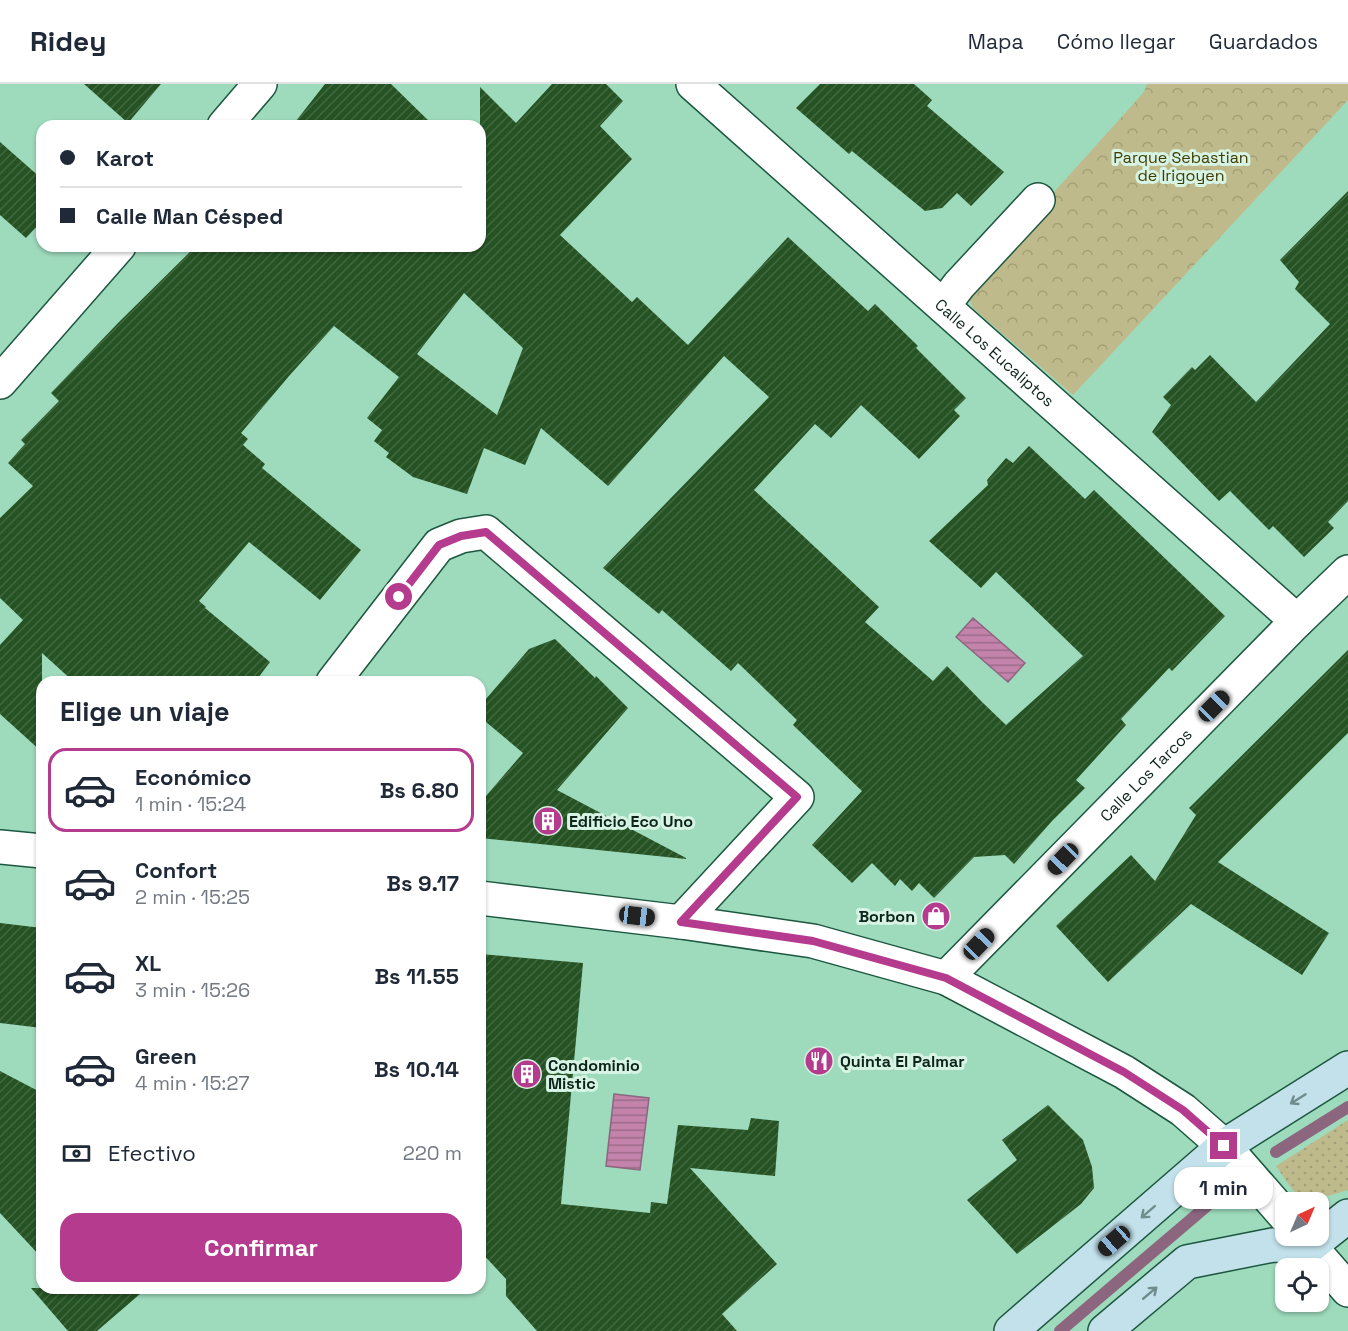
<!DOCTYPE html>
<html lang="es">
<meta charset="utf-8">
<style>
:root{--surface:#fff;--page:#f6f6f7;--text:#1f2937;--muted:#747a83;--line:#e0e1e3;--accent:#b53b8e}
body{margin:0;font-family:"Space Grotesk",sans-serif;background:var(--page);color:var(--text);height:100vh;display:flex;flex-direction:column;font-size:22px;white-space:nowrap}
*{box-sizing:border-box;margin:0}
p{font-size:20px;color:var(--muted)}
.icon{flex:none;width:33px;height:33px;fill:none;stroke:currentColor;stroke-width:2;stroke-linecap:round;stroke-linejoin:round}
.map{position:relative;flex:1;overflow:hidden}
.details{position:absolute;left:36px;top:592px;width:450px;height:618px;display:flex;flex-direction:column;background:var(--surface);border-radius:18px;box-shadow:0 2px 4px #0004}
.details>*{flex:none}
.guide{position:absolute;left:36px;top:36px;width:450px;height:132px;border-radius:18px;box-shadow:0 2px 4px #0004;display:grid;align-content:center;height:132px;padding:0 24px;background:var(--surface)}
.needle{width:39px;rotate:44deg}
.fabs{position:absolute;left:1275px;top:1108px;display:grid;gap:12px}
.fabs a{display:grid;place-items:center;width:54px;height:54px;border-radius:12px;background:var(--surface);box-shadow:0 2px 4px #0004;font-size:30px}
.end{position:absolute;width:27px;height:27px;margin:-14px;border:8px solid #b53b8e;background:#fff;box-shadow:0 0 0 3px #fff}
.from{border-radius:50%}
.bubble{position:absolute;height:42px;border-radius:18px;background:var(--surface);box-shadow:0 2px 4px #0004;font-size:20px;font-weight:800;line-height:42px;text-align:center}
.car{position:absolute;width:18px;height:36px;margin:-18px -9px;border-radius:8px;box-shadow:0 0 4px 2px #0007;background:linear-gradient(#222 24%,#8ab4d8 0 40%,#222 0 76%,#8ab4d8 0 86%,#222 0)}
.guide b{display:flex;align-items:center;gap:21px;height:57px;font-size:22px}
.guide b+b{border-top:2px solid var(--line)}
.guide i{width:15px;height:15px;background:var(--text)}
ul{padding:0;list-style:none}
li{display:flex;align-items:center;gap:18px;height:84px;margin:0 12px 9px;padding:0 12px;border:3px solid transparent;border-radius:18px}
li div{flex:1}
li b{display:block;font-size:22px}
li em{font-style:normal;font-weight:800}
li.on{border-color:var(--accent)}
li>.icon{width:54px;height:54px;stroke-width:1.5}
h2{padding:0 24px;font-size:27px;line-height:72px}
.pay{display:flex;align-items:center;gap:15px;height:66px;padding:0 24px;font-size:22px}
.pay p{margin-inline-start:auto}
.button{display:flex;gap:12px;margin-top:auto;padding:12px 24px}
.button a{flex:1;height:69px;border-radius:18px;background:var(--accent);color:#fff;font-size:24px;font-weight:800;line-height:69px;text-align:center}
header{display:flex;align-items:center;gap:36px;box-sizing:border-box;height:84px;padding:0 30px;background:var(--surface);border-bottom:2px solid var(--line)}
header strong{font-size:28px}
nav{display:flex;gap:33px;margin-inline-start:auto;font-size:21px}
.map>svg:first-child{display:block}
.grass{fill:url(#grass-dots)}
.park{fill:url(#park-crowns)}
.water{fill:url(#water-rules);stroke:#8c667f;stroke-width:1.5}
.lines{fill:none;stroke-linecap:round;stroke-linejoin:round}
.stream{stroke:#8c667f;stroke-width:12}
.building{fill:url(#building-hatch);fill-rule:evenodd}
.minor-casing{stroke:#1c573f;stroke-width:36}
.secondary-casing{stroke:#1c573f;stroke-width:36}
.minor{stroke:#fff;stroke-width:33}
.secondary{stroke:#c2e1ea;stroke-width:33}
.oneway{stroke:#708c8c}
.route{stroke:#b53b8e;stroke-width:8}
.labels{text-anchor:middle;stroke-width:6;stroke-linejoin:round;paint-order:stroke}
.park-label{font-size:16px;fill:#413b00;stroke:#d6f3e3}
.street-label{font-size:16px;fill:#0c241a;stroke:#d6f3e3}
.poi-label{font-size:16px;font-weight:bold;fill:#0c241a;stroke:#d6f3e3;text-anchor:start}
</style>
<header>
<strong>Ridey</strong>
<nav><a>Mapa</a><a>Cómo llegar</a><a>Guardados</a></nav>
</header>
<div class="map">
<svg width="1348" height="1247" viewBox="0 0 1348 1247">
<defs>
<pattern id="grass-dots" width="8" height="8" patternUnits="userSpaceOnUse" patternTransform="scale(1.5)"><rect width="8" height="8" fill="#bfba8b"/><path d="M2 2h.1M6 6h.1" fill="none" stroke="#a3a077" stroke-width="1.8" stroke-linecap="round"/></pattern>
<pattern id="park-crowns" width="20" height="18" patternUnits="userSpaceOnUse" patternTransform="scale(1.5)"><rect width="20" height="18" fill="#bfba8b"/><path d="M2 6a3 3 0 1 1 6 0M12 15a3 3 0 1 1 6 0" fill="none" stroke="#a3a077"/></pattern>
<pattern id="water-rules" width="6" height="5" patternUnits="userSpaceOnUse" patternTransform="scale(1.5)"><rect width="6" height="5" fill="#c383aa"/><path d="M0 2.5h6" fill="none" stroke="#9d6b8a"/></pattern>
<pattern id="building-hatch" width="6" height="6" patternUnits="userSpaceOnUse" patternTransform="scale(1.5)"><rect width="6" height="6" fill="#255323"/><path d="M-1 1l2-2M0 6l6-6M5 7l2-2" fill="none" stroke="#426841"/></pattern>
</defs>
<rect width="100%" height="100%" fill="#9edabc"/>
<!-- grass -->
<path class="grass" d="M1348,1036V1106C1334,1110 1309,1120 1296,1109C1290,1104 1281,1089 1276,1082Z"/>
<!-- park -->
<path class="park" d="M1147,0H1348V16L1073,311L973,224L969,214L972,199L1144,8Z"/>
<!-- water -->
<path class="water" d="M973,534L1025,579L1008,598L956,553Z
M614,1010L649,1014L640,1086L606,1082Z"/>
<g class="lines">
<!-- stream -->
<path class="stream" d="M1276,1068L1348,1023
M1060,1247L1215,1115"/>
</g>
<!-- building -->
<path class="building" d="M84,0H161L128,39Z
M325,0H391L434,42H292Z
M552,0H606L623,17L600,42L632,75L560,151L632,218L637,213L688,261L788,153L868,227L875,220L918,262L916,264L966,314L954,326L960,332L919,375L861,321L831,354L815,340L754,406L879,523L865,538L933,597L947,582L982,618L1006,641L1083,572L996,488L981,504L929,457L988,401L987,396L1006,374L1013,379L1029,362L1085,415L1094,406L1225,532L1172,587L1169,584L1121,635L1126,641L1076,696L1085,704L1052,737L1014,780L1005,771L974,773L934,814L919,799L912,807L900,795L895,802L872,779L852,799L812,761L862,707L793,641L797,636L738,579L731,587L662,526L659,530L603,484L769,313L724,272L608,402L541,344L525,381L484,364L467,410L413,393L386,373L389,369L374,357L382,346L367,334L399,293L334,242L289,292L241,349L248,355L243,361L265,380L262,384L361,466L320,516L249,458L199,517L206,523L205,524L270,578L255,598H74L42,569V668L0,630V561L23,536L0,514V434L33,402L8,379L25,360L21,356L59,317L51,309L118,239L196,162H480V3L516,39ZM464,209L523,264L497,331L417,270Z
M820,0H914L932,16L927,22L1004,88L971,122L957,109L942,124L925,127L852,67L849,70L796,24Z
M0,58L42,95V137L26,154L0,131Z
M1348,107V417L1328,438L1334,444L1304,473L1273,442L1269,446L1230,407L1219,417L1152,348L1171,321L1163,313L1192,283L1195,286L1210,271L1256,318L1330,240L1295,205L1299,198L1280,176Z
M555,555L595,594L596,592L628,624L557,706L686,774V775L480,754V719L523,669L480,633V622L529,565Z
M1348,566V649L1218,778L1329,849L1302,891L1191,820L1108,898L1056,842L1131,771L1155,797L1196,731L1189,724Z
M0,839L42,844V944L0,939Z
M480,870L583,879L561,1120L650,1129L651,1118L667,1120L678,1041L748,1046L751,1034L779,1037L775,1092L690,1084L777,1180L722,1230L737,1247H537L506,1212V1195L480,1167Z
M0,987L42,1009V1174L0,1129Z
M1048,1021L1083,1056L1092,1083L1094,1104L1081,1120L1017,1170L967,1116L1017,1076L1002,1056Z
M31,1204H147L97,1247H68Z"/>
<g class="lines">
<!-- minor casing -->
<g class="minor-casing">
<g id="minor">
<path id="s1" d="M693,0L1297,537"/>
<path d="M224,42L260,0"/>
<path d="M943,222L959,201L1038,116"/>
<path d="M0,298L119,162"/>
<path d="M333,598L439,461L461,452L486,448L797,713L681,838"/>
<path d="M0,763L42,767"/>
<path d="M480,814L681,838L813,857L946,894L1124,988L1183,1026L1224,1062L1286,1133"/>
<path id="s2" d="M946,894L1297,537L1348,488"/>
<path d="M1301,1152L1348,1206"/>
</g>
</g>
<!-- secondary casing -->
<g class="secondary-casing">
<path id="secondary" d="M1011,1247L1224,1062L1348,984
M1105,1247L1187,1178L1273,1161L1310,1162L1348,1132"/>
</g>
<!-- minor -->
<use href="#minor" class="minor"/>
<!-- secondary -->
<use href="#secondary" class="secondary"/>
</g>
<!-- one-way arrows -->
<defs><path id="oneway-shaft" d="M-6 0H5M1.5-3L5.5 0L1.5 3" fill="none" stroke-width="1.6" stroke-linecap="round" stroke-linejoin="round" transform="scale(1.5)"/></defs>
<g class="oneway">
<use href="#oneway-shaft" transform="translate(1298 1015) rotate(148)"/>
<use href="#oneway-shaft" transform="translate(1148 1128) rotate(139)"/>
<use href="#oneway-shaft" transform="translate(1150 1209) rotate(-40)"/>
</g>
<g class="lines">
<!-- route -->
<path class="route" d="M399,513L439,461L461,452L486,448L797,713L681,838L813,857L946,894L1124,988L1183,1026L1224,1062"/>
</g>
<!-- icons -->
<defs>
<g id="building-disc" transform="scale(1.5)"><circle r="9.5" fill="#b53b8e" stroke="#d6f3e3"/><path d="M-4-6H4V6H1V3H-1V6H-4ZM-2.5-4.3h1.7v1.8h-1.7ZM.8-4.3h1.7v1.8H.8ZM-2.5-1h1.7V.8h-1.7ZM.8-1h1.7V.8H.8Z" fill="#fff"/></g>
<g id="shop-disc" transform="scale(1.5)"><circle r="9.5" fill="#b53b8e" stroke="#d6f3e3"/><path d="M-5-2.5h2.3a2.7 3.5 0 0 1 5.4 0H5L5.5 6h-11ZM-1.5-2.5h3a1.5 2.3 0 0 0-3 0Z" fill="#fff"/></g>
<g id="restaurant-disc" transform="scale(1.5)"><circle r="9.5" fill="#b53b8e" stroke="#d6f3e3"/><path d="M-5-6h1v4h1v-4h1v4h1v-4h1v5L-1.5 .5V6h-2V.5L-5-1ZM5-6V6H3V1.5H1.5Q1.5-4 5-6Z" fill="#fff"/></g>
</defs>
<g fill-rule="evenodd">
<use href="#building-disc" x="548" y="737"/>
<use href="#shop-disc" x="936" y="832"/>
<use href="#restaurant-disc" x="819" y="977"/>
<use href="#building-disc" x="527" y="990"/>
</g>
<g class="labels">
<!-- park labels -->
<g class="park-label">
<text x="1181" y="79">Parque Sebastian<tspan x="1181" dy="18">de Irigoyen</tspan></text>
</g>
<!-- street labels -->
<g class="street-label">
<text dy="6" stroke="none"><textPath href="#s1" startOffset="404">Calle Los Eucaliptos</textPath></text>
<text dy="6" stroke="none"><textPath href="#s2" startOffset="285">Calle Los Tarcos</textPath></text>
</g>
<!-- poi labels -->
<g class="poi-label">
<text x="569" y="743">Edificio Eco Uno</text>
<text x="915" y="838" text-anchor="end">Borbon</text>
<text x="840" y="983">Quinta El Palmar</text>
<text x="548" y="987">Condominio<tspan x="548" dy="18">Mistic</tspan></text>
</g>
</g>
</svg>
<div class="fabs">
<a><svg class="needle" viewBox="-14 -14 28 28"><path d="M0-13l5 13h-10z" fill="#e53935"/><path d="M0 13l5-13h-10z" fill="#747a83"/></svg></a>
<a><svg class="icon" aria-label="locate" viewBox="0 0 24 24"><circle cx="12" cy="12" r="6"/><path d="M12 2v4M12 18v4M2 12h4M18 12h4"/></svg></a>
</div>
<i class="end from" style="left:399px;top:513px"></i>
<i class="end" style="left:1224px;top:1062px"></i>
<div class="bubble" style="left:1174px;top:1083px;width:99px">1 min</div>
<i class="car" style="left:1214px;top:622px;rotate:45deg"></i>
<i class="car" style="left:1063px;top:775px;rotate:224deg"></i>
<i class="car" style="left:637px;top:832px;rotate:97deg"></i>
<i class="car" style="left:979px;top:860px;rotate:44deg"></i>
<i class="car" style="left:1114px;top:1157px;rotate:229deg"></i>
<div class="guide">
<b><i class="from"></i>Karot</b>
<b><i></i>Calle Man Césped</b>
</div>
<section class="details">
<h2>Elige un viaje</h2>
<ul>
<li class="on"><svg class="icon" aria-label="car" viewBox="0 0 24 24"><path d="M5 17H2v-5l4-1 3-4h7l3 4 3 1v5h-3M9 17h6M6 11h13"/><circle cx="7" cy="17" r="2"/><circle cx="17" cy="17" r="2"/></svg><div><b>Económico</b><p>1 min · 15:24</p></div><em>Bs 6.80</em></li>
<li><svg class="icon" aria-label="car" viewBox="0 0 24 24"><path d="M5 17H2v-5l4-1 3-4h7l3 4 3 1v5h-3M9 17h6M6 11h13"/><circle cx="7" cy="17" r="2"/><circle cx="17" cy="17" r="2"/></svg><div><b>Confort</b><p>2 min · 15:25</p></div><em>Bs 9.17</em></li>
<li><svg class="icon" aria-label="car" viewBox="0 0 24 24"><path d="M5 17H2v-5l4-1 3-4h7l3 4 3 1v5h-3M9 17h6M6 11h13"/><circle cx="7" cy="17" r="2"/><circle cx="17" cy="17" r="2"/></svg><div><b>XL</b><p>3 min · 15:26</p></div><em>Bs 11.55</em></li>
<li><svg class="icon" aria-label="car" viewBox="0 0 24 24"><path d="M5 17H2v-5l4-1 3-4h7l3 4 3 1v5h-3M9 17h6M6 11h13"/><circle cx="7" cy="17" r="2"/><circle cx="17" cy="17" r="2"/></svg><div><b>Green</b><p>4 min · 15:27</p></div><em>Bs 10.14</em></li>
</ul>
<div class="pay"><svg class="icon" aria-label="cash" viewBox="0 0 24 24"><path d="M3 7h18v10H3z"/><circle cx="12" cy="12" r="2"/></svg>Efectivo<p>220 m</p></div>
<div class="button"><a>Confirmar</a></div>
</section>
</div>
